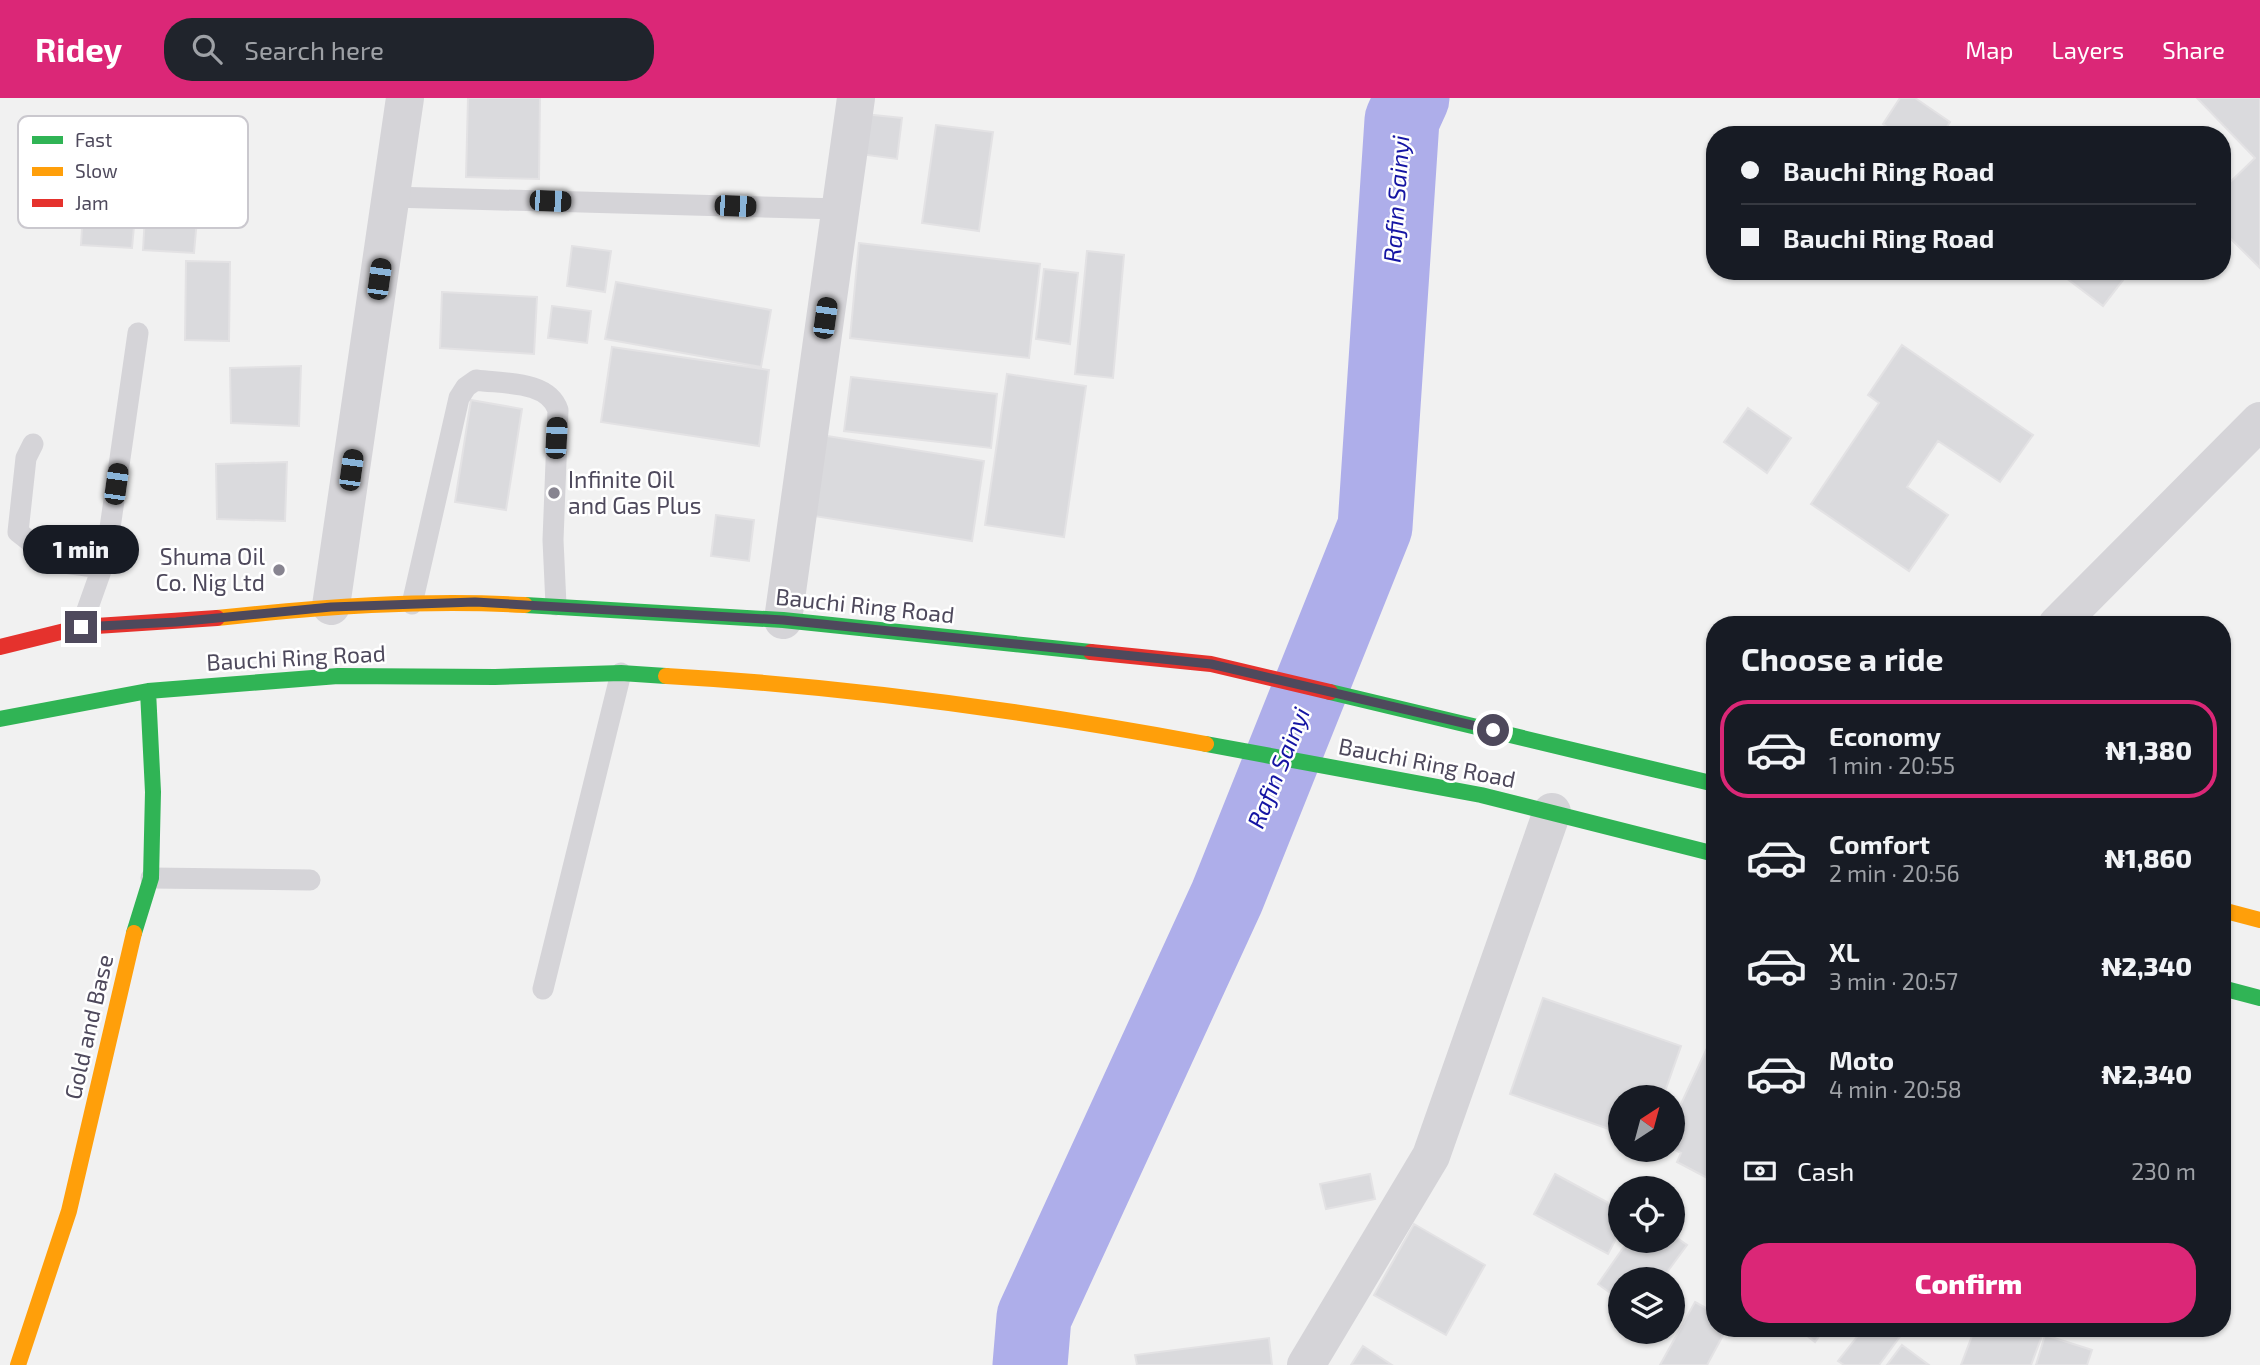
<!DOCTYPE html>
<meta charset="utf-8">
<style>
:root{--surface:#171b24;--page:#20242c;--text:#f1f3f6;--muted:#9ea1a6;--line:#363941;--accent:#db2777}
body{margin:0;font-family:"Exo 2",sans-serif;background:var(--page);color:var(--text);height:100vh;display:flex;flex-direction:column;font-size:26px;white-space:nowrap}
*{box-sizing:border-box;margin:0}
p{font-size:23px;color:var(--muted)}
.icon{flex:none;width:38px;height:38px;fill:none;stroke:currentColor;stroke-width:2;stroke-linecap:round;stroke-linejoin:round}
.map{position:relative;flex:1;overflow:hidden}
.details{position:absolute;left:1706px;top:518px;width:525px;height:721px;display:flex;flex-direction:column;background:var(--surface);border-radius:28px;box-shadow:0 2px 5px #0004}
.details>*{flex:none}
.guide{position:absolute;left:1706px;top:28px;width:525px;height:154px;border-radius:28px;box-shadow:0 2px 5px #0004;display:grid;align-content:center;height:154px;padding:0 35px;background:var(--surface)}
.needle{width:46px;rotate:36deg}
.tools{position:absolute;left:1608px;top:987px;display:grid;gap:14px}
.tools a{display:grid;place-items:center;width:77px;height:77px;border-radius:50%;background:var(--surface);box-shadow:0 2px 5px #0004;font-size:35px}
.end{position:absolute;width:32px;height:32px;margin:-16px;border:9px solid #4e495c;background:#fff;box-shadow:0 0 0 4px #fff}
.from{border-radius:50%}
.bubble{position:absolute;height:49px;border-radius:24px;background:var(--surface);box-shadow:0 2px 5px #0004;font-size:23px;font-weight:800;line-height:49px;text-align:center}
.car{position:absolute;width:21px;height:42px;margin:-21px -10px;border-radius:9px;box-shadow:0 0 5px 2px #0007;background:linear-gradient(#222 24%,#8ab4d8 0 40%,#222 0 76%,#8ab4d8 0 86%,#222 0)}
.guide b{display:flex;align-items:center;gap:24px;height:66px;font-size:26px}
.guide b+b{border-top:2px solid var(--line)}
.guide i{width:18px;height:18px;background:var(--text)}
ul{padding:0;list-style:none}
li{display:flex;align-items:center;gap:21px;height:98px;margin:0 14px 10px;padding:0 21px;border:4px solid transparent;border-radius:28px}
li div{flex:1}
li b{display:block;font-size:26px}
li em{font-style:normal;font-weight:800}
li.selected{border-color:var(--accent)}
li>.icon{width:63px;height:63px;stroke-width:1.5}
h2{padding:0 35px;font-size:32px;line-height:84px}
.pay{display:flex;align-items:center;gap:18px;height:77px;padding:0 35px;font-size:26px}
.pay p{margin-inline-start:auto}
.cta{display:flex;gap:14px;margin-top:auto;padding:14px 35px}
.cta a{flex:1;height:80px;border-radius:28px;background:var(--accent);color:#fff;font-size:28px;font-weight:800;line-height:80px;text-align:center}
header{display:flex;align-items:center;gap:42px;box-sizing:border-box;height:98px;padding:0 35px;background:var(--accent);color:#fff}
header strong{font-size:33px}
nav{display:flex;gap:38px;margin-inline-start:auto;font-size:24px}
.search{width:490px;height:63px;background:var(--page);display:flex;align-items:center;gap:18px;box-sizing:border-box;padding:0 24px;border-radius:28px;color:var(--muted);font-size:26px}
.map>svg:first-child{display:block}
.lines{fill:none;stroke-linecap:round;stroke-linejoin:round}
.river{stroke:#aeaeea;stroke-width:75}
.building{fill:#dadadd;stroke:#e3e2e4;stroke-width:2}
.lane{stroke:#d5d4d8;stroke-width:21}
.street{stroke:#d5d4d8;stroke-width:38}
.fast{stroke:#30b455;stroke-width:16}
.slow{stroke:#ff9f0a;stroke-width:16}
.jam{stroke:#e5322d;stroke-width:16}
.route{stroke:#4e495c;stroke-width:9}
.poi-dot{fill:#878490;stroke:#fff;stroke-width:2.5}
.labels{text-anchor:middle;stroke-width:5;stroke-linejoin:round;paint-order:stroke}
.poi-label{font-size:23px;fill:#4e495c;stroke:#fff;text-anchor:start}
.street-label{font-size:23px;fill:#4e495c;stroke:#fff}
.water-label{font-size:24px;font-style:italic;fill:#1515a3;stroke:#fff}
.key{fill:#fff;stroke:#cac8ce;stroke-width:2}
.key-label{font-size:19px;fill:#4e495c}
</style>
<header>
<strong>Ridey</strong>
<div class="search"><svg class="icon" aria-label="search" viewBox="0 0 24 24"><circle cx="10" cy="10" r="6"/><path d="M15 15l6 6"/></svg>Search here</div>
<nav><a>Map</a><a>Layers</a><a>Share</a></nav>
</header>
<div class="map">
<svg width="2260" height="1267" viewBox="0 0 2260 1267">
<rect width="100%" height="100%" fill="#f1f1f1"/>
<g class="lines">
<!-- river -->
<path class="river" d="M1030,1267L1034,1219L1227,799L1375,429L1402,22L1412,0"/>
</g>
<!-- building -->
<path class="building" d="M468,0H540L539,81L466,79Z
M1900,0H1915L1950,24L1942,37H1899L1883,26Z
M2197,0H2260V170L2222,132V92L2255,60Z
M864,16L902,20L897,61L859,56Z
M936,27L993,34L979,133L922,125Z
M83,112L135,117L132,150L81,147Z
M145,118L197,121L194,155L143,152Z
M859,145L1040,166L1029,260L850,240Z
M572,148L611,153L605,194L567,188Z
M1087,153L1124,157L1113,280L1075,276Z
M186,163L230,164L229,243L185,242Z
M1044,171L1078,175L1070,246L1036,241Z
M2057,173H2130L2103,208Z
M616,184L771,212L761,269L605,241Z
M442,194L537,199L534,256L440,250Z
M552,208L591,213L587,245L548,240Z
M1902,247L2033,337L2000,384L1938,343L1907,389L1948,417L1909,473L1811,406L1879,305L1868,297Z
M612,249L769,272L759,348L601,324Z
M301,268L299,328L231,325L230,270Z
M1007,276L1086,288L1064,439L985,427Z
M851,279L997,296L991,350L844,333Z
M471,302L522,311L506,412L455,404Z
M1748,310L1791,340L1767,375L1724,344Z
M821,337L984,363L972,443L808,417Z
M287,364L285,423L217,421L216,366Z
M716,417L754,422L749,463L711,458Z
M1543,900L1681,948L1663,999H1620V1035L1510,996Z
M1715,933V1084L1677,1064L1681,1055L1673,1051V1023Z
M1370,1076L1375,1101L1326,1111L1320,1086Z
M1555,1076L1620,1111V1133L1608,1156L1534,1116Z
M1414,1126L1485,1167L1446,1237L1374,1197Z
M1673,1137L1687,1147L1662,1181H1620V1202L1598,1186L1628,1143H1673Z
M1695,1204L1715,1215V1230H1727L1707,1267H1660Z
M1797,1230H1825L1815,1244Z
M1864,1230H1895L1902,1236L1879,1267H1844L1838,1263Z
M1975,1230H2045L2031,1267H1961Z
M2079,1230H2100L2096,1238Z
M2045,1237L2092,1252L2087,1267H2036Z
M1269,1240L1272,1267H1137L1135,1257Z
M1902,1247L1929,1267H1887Z
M1363,1248L1392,1267H1351Z"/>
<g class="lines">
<!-- lane -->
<path class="lane" d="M391,99L841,111
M33,346L26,360L18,434L56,464L102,470
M412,506L459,300L466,289L476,282C503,286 548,282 558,312L553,442L556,507
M81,529L102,470L109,437L138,235
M151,780L310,782
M543,891L621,575"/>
<!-- street -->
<path class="street" d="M331,508L405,0
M783,522L856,0
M2057,527L2260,323
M1306,1267L1431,1058L1552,714"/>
<!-- fast -->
<path class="fast" d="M525,507L783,522L1091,554
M1330,594L1715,686
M0,621L148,593L338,578L495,579L621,575L666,578
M1206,646L1481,697L1715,756
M134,835L151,780L153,694L148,593
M2222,890L2260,900"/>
<!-- slow -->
<path class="slow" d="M217,520C320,509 422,501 525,507
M666,578C847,588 1028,613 1206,646
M2222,812L2260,822
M18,1267L69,1113L134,835"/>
<!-- jam -->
<path class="jam" d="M0,549L81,529L217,520
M1091,554L1211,566L1330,594"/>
</g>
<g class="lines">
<!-- route -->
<path class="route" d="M81,529L176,524L331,509L475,504L783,522L1211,566L1493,632"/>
</g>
<!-- markers -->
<g class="poi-dot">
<circle cx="554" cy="395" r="7"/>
<circle cx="279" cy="472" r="7"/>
</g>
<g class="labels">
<!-- poi labels -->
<g class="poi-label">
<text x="568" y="390">Infinite Oil<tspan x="568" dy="26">and Gas Plus</tspan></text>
<text x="265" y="467" text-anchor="end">Shuma Oil<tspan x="265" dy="26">Co. Nig Ltd</tspan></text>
</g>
<!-- street labels -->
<g class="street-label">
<text transform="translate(865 508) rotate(6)" y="8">Bauchi Ring Road</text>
<text transform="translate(296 560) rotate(-3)" y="8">Bauchi Ring Road</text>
<text transform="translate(1427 665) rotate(11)" y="8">Bauchi Ring Road</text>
<text transform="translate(89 929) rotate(-77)" y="8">Gold and Base</text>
</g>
<!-- water labels -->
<g class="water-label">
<text transform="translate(1397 101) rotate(-86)" y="8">Rafin Sainyi</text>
<text transform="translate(1279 670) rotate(-68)" y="8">Rafin Sainyi</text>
</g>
</g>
<!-- legend -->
<rect x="18" y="18" width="230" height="112" rx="10" class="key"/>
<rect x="32" y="38" width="31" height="8" fill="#30b455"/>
<rect x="32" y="69" width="31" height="9" fill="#ff9f0a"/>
<rect x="32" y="101" width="31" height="8" fill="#e5322d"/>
<g class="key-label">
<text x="75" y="49">Fast</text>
<text x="75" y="80">Slow</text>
<text x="75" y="112">Jam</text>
</g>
</svg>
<div class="tools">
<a><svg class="needle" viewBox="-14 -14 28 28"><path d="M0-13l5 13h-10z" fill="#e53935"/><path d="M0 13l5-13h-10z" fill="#9ea1a6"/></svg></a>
<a><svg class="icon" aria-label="locate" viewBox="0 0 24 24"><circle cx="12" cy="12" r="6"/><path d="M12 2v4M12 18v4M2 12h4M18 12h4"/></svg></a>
<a><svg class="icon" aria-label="layers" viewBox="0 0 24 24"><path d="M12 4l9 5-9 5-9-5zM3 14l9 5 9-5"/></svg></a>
</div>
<i class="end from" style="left:1493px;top:632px"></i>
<i class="end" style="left:81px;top:529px"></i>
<div class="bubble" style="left:23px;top:427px;width:116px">1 min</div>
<i class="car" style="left:550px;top:103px;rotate:92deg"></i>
<i class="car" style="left:735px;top:108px;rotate:92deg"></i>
<i class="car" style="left:379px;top:181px;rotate:8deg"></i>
<i class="car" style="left:825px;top:220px;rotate:8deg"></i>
<i class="car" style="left:556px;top:340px;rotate:3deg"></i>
<i class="car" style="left:351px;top:372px;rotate:8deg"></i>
<i class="car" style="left:116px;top:386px;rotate:8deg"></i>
<div class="guide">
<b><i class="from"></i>Bauchi Ring Road</b>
<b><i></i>Bauchi Ring Road</b>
</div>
<section class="details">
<h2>Choose a ride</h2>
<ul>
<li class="selected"><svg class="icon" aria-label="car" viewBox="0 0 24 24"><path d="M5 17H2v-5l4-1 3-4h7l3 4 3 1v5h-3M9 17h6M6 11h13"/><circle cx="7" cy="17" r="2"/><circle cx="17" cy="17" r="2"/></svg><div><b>Economy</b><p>1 min · 20:55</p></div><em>₦1,380</em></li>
<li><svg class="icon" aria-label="car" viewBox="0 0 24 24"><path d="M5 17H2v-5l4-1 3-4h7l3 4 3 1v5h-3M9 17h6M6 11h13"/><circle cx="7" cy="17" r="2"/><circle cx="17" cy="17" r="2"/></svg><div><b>Comfort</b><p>2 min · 20:56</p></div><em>₦1,860</em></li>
<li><svg class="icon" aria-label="car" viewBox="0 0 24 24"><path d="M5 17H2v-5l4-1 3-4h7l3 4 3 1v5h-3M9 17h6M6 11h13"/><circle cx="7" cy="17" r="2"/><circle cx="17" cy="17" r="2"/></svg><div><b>XL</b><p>3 min · 20:57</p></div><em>₦2,340</em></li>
<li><svg class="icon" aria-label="car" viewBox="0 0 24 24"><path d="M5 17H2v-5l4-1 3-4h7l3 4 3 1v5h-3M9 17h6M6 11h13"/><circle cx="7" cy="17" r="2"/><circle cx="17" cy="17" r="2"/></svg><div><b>Moto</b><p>4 min · 20:58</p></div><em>₦2,340</em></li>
</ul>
<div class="pay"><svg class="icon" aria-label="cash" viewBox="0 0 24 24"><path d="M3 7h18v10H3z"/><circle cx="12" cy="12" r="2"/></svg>Cash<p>230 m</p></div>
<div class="cta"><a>Confirm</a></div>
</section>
</div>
